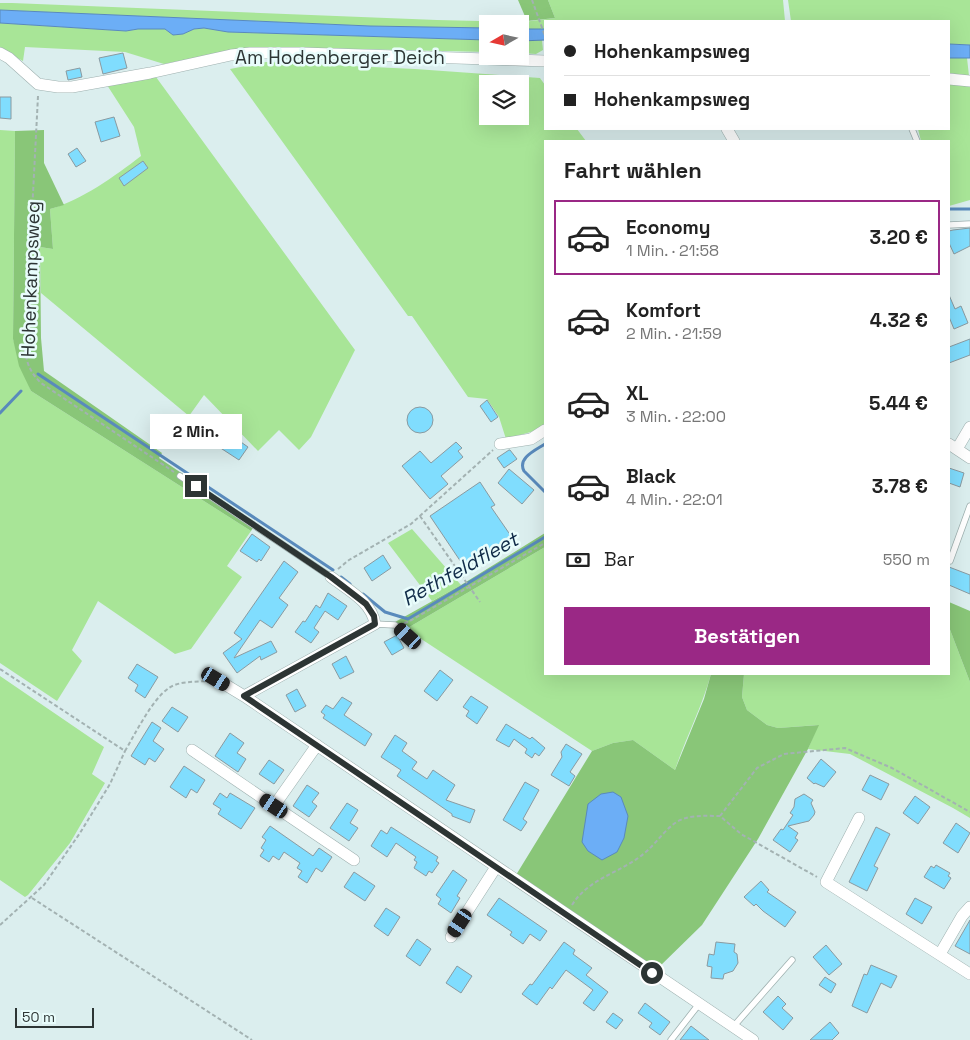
<!DOCTYPE html>
<html lang="de">
<meta charset="utf-8">
<style>
:root{--surface:#fff;--page:#f2f2f2;--text:#222;--muted:#767676;--line:#e0e0e0;--accent:#9a2885}
body{margin:0;font-family:"Space Grotesk",sans-serif;background:var(--page);color:var(--text);height:100vh;display:flex;flex-direction:column;font-size:19px;white-space:nowrap}
*{box-sizing:border-box;margin:0}
p{font-size:16px;color:var(--muted)}
.icon{flex:none;width:28px;height:28px;fill:none;stroke:currentColor;stroke-width:2;stroke-linecap:round;stroke-linejoin:round}
.map{position:relative;flex:1;overflow:hidden}
.details{position:absolute;left:544px;top:140px;width:406px;height:535px;display:flex;flex-direction:column;background:var(--surface);border-radius:0px;box-shadow:0 5px 20px #0002}
.details>*{flex:none}
.guide{position:absolute;left:544px;top:20px;width:406px;height:110px;border-radius:0px;box-shadow:0 5px 20px #0002;display:grid;align-content:center;height:110px;padding:0 20px;background:var(--surface)}
.needle{width:32px;rotate:261deg}
.tools{position:absolute;left:479px;top:15px;display:grid;gap:10px}
.tools a{display:grid;place-items:center;width:50px;height:50px;border-radius:0px;background:var(--surface);box-shadow:0 5px 20px #0002;font-size:25px}
.scale{position:absolute;left:15px;bottom:12px;width:79px;box-sizing:border-box;padding-left:5px;border:2px solid #2d3534;border-top:0;font-size:14px;line-height:18px;white-space:nowrap;color:#2d3534;-webkit-text-stroke:4px #e8fcfb;paint-order:stroke}
.end{position:absolute;width:22px;height:22px;margin:-11px;border:6px solid #2d3534;background:#fff;box-shadow:0 0 0 2px #fff}
.from{border-radius:50%}
.bubble{position:absolute;height:35px;border-radius:0px;background:var(--surface);box-shadow:0 5px 20px #0002;font-size:16px;font-weight:800;line-height:35px;text-align:center}
.car{position:absolute;width:15px;height:30px;margin:-15px -8px;border-radius:6px;box-shadow:0 0 4px 1px #0007;background:linear-gradient(#222 24%,#8ab4d8 0 40%,#222 0 76%,#8ab4d8 0 86%,#222 0)}
.guide b{display:flex;align-items:center;gap:18px;height:48px;font-size:19px}
.guide b+b{border-top:1px solid var(--line)}
.guide i{width:12px;height:12px;background:var(--text)}
ul{padding:0;list-style:none}
li{display:flex;align-items:center;gap:15px;height:75px;margin:0 10px 8px;padding:0 10px;border:2px solid transparent;border-radius:0px}
li div{flex:1}
li b{display:block;font-size:19px}
li em{font-style:normal;font-weight:800}
li.current{border-color:var(--accent)}
li>.icon{width:45px;height:45px;stroke-width:1.5}
h2{padding:0 20px;font-size:22px;line-height:60px}
.pay{display:flex;align-items:center;gap:12px;height:55px;padding:0 20px;font-size:19px}
.pay p{margin-inline-start:auto}
.primary-button{display:flex;gap:10px;margin-top:auto;padding:10px 20px}
.primary-button a{flex:1;height:58px;border-radius:0px;background:var(--accent);color:#fff;font-size:20px;font-weight:800;line-height:58px;text-align:center}
.map>svg:first-child{display:block}
.green{fill:#a8e597;fill-rule:evenodd}
.forest{fill:#89c678}
.water{fill:#6caef6;stroke:#598abc}
.lines{fill:none;stroke-linecap:round;stroke-linejoin:round}
.stream{stroke:#598abc;stroke-width:3}
.building{fill:#80ddfe;stroke:#8a9aa0}
.lane-casing{stroke:#9eb0af;stroke-width:7}
.street-casing{stroke:#9eb0af;stroke-width:12}
.path{stroke:#a3b2b2;stroke-width:2;stroke-dasharray:4 2.5;stroke-linecap:butt}
.lane{stroke:#fff;stroke-width:5.5}
.street{stroke:#fff;stroke-width:11}
.route{stroke:#2d3534;stroke-width:6}
.labels{text-anchor:middle;stroke-width:5;stroke-linejoin:round;paint-order:stroke}
.street-label{font-size:19px;fill:#2d3534;stroke:#e8fcfb}
.water-label{font-size:20px;font-style:italic;fill:#0f2a47;stroke:#e8fcfb}
</style>
<div class="map">
<svg width="970" height="1040" viewBox="0 0 970 1040">
<rect width="100%" height="100%" fill="#dbeeee"/>
<!-- green -->
<path class="green" d="M548,0H783L785,21H545V29H520V24H488L487,28L370,26L0,10V3H12L437,20L523,22L555,18Z
M788,0H970V45L949,44V21H791Z
M0,23L126,31L138,29H165L173,35L183,34L194,29L204,28L228,32L487,40V52L268,47L233,50L164,64L125,52L25,47L23,61L0,49Z
M542,40L543,50L536,54L520,53V41Z
M949,58H967L969,76L949,73Z
M266,62L415,69L540,78L545,85V129H577L586,141H545V424L534,431L506,439L499,417L487,399L468,397L412,316H408L230,69ZM488,84H520V116H488Z
M156,77L355,350L311,437L299,450L279,430L258,451L204,395L189,416L41,293L40,247L53,249L50,209C82,200 115,176 141,156L134,127L107,85Z
M949,84L970,86V200L949,206V141H921L918,129H949Z
M0,130L15,131L13,339L31,391L251,531L227,566L242,577L191,649L175,654L98,601L72,650L82,661L57,701L0,663Z
M412,529L461,585L432,601L388,543Z
M545,547V674H711C702,707 686,737 675,770L633,740L613,743L592,751L406,629Z
M949,627L970,682V818L953,808L850,754L808,749L818,725L778,728L767,725L747,710L742,697L744,674H949Z
M0,676L104,747L92,774L105,783L70,843L28,895L25,897L0,880Z"/>
<!-- forest -->
<path class="forest" d="M518,0H548L555,18L527,21Z
M44,130V163L64,205L50,209L53,249L40,247L41,338L44,371L162,453L159,458L256,523L251,531L31,391L19,366L13,339L15,131Z
M545,533V547L406,629L395,622L461,585Z
M949,602L970,611V682L949,627Z
M711,674H744L742,697L747,710L767,725L778,728L819,725L808,749L758,839L702,925L657,969L516,875L592,751L613,743L633,740L675,770L704,699Z"/>
<!-- water -->
<path class="water" d="M0,10L370,26L487,28V40L228,32L204,28L194,29L183,34L173,35L165,29H138L126,31L0,23Z
M520,29H545V40L520,41Z
M949,44L970,45V58H949Z
M613,792L621,797L628,816L624,838L617,852L602,860L588,851L582,842L588,804L601,794Z"/>
<g class="lines">
<!-- stream -->
<path class="stream" d="M949,209H970
M38,374L333,570
M0,413L21,391
M545,444C536,450 517,458 524,471L545,492
M341,577L350,584
M363,594L385,612L408,619L545,537"/>
</g>
<!-- building -->
<path class="building" d="M123,53L127,68L103,74L99,58Z
M80,68L82,77L68,80L66,71Z
M0,97H11V119L0,118Z
M114,117L120,136L101,142L95,122Z
M77,148L86,161L76,167L68,154Z
M143,161L148,168L124,186L119,178Z
M970,228V246L954,254L949,243V231L953,230Z
M949,295L955,309L961,306L968,323L954,329L949,317Z
M970,339V355L949,363V347Z
M487,400L498,417L491,422L480,406Z
M407 420a13 13 0 1 1 26 0a13 13 0 1 1-26 0Z
M199,420L211,428L204,439L192,431Z
M228,433L248,447L239,460L219,447Z
M456,442L462,448L458,451L463,457L441,476L448,484L430,499L402,466L420,451L431,463Z
M509,450H510L517,459L504,468L497,458Z
M949,468L964,473L960,487L949,483Z
M509,469L534,490L522,504L498,483Z
M480,482L495,505L491,507L511,536L465,568L430,516Z
M252,534L270,547L261,561L259,559L257,562L240,551Z
M383,555L391,568L372,581L364,568Z
M284,561L298,572L279,598L288,605L272,628L260,620L234,658L271,641L277,652L261,660L260,656L237,673L223,653L242,639L234,633Z
M949,567L970,575V594L949,585Z
M328,593L347,606L338,620L325,611L314,628L319,632L311,643L295,632L303,621L305,622L316,605L320,608Z
M397,635L404,648L392,655L384,642Z
M346,656L354,672L340,679L332,664Z
M137,664L158,677L145,698L135,691L138,685L128,678Z
M440,670L453,680L437,701L424,691Z
M297,689L306,706L295,712L286,695Z
M471,696L488,707L477,724L466,716L469,711L463,707Z
M342,697L352,703L344,715L372,734L365,746L323,718L325,715L321,712L326,705L333,709Z
M172,707L188,717L178,732L162,721Z
M152,722L161,728L153,741L164,749L155,762L149,758L145,765L131,756Z
M506,724L530,739L532,737L545,748L539,756L535,753L532,758L525,753L527,749L514,739L509,747L496,740Z
M230,733L244,743L237,753L246,759L238,772L215,756Z
M395,735L407,743L402,751L417,762L412,769L427,779L433,770L455,785L446,800L475,810L470,823L452,816V814L397,776L401,770L381,757Z
M566,744L582,754L570,772L575,776L569,786L551,775L562,757L561,752Z
M821,759L836,772L824,787L815,783L814,784L807,778Z
M269,760L284,770L274,784L259,774Z
M184,766L205,780L197,793L191,789L186,798L170,787Z
M870,775L889,784L881,800L862,790Z
M525,782L539,790L523,819L527,822L521,831L503,820Z
M307,785L319,793L312,802L317,806L309,817L293,806Z
M220,793L227,798L230,793L255,808L241,829L218,814L221,809L213,804Z
M804,794L813,800L811,803L815,812L814,815L809,821L788,826L798,833L795,838L798,840L790,852L773,840L781,829L783,830L793,815L790,813L794,807L795,799Z
M915,796L930,807L918,824L903,813Z
M347,803L358,810L350,823L358,828L349,841L330,828Z
M956,823L970,833L958,853L943,843Z
M270,826L313,856L319,848L332,857L322,872L316,868L307,883L298,877L302,871L297,868L300,863L284,852L279,860L273,856L269,862L260,856L264,850L261,848L266,840L262,837Z
M391,827L438,857L436,861L439,863L432,873L429,871L426,876L414,868L417,862L414,860L416,857L396,843L387,857L371,846L381,830L387,834Z
M876,827L890,834L874,866L878,868L867,891L849,882Z
M936,865L950,873L948,876L951,878L944,889L924,877L931,866L934,868Z
M453,870L467,880L457,896L460,898L451,913L438,904L441,899L436,895Z
M354,872L375,886L365,901L344,887Z
M761,881L769,890L767,892L796,912L785,927L763,911L756,904L754,906L744,897Z
M499,898L547,931L540,941L530,934L523,944L510,935L512,932L487,915Z
M915,898L932,907L922,924L906,914Z
M386,908L400,917L388,936L374,926Z
M970,920V954L955,946Z
M417,939L431,949L420,966L406,956Z
M564,942L575,950L573,954L592,968L586,975L608,992L594,1011L583,1003L593,990L566,970L552,989L550,987L537,1005L522,994L530,984L532,985Z
M716,942L735,944L734,952L737,954L738,963L733,971L724,974L723,979L711,978L712,967L707,966L709,954L714,955Z
M826,945L842,964L829,975L813,957Z
M871,965L897,976L891,988L881,983L867,1013L852,1006L864,974L867,975Z
M457,966L472,976L461,993L446,983Z
M825,977L836,984L831,993L819,985Z
M778,996L786,1004L782,1008L793,1018L783,1030L763,1012Z
M645,1003L670,1022L660,1035L649,1027L652,1023L638,1013Z
M613,1013L623,1020L616,1029L606,1022Z
M830,1022L839,1033L832,1040H810Z
M691,1026L709,1040H680Z"/>
<g class="lines">
<!-- lane casing -->
<g class="lane-casing">
<path id="lane" d="M912,129L917,141
M949,225L969,224
M180,476L331,577
M950,561L970,506
M375,624L395,625L408,636
M733,1027L792,960
M671,1040L699,1004"/>
</g>
<!-- street casing -->
<g class="street-casing">
<path id="street" d="M0,53L9,58L38,84L58,87H72L150,73L231,55L250,53H302L545,61
M949,79L970,81
M727,129L734,141
M500,444L531,439L545,430
M949,444L970,458
M957,449L970,427
M216,679L244,696L753,1040
M244,696L375,624C372,602 348,590 331,577
M192,750L274,806L317,745
M274,806L354,860
M859,818L826,882L970,974
M451,937L496,867
M940,954L962,916L970,907"/>
</g>
<!-- path -->
<path class="path" d="M532,0L545,36
M38,96L25,350C27,365 31,373 41,383L174,472
M420,516L480,602
M338,569L349,560L411,524L493,450
M404,623L408,622L545,543
M0,669L125,751C135,734 153,698 169,688C179,681 195,682 207,681
M720,816L757,768L784,754L845,748L892,768L970,812
M32,898L252,1040
M572,905C589,877 625,872 648,850C660,839 670,822 686,818C696,815 710,816 720,816L741,834L817,877
M0,925L44,885L80,833L110,784L125,751"/>
<!-- lane -->
<use href="#lane" class="lane"/>
<!-- street -->
<use href="#street" class="street"/>
</g>
<g class="lines">
<!-- route -->
<path class="route" d="M196,486L331,577L366,604L374,616L375,624L244,696L652,973"/>
</g>
<g class="labels">
<!-- street labels -->
<g class="street-label">
<text x="340" y="64">Am Hodenberger Deich</text>
<text transform="translate(30 279) rotate(-88)" y="7">Hohenkampsweg</text>
</g>
<!-- water labels -->
<g class="water-label">
<text transform="translate(460 569) rotate(-29)" y="7">Rethfeldfleet</text>
</g>
</g>
</svg>
<div class="tools">
<a><svg class="needle" viewBox="-14 -14 28 28"><path d="M0-13l5 13h-10z" fill="#e53935"/><path d="M0 13l5-13h-10z" fill="#767676"/></svg></a>
<a><svg class="icon" aria-label="layers" viewBox="0 0 24 24"><path d="M12 4l9 5-9 5-9-5zM3 14l9 5 9-5"/></svg></a>
</div>
<div class="scale">50 m</div>
<i class="end from" style="left:652px;top:973px"></i>
<i class="end" style="left:196px;top:486px"></i>
<div class="bubble" style="left:150px;top:414px;width:92px">2 Min.</div>
<i class="car" style="left:408px;top:636px;rotate:312deg"></i>
<i class="car" style="left:216px;top:679px;rotate:121deg"></i>
<i class="car" style="left:274px;top:806px;rotate:304deg"></i>
<i class="car" style="left:460px;top:923px;rotate:213deg"></i>
<div class="guide">
<b><i class="from"></i>Hohenkampsweg</b>
<b><i></i>Hohenkampsweg</b>
</div>
<section class="details">
<h2>Fahrt wählen</h2>
<ul>
<li class="current"><svg class="icon" aria-label="car" viewBox="0 0 24 24"><path d="M5 17H2v-5l4-1 3-4h7l3 4 3 1v5h-3M9 17h6M6 11h13"/><circle cx="7" cy="17" r="2"/><circle cx="17" cy="17" r="2"/></svg><div><b>Economy</b><p>1 Min. · 21:58</p></div><em>3.20 €</em></li>
<li><svg class="icon" aria-label="car" viewBox="0 0 24 24"><path d="M5 17H2v-5l4-1 3-4h7l3 4 3 1v5h-3M9 17h6M6 11h13"/><circle cx="7" cy="17" r="2"/><circle cx="17" cy="17" r="2"/></svg><div><b>Komfort</b><p>2 Min. · 21:59</p></div><em>4.32 €</em></li>
<li><svg class="icon" aria-label="car" viewBox="0 0 24 24"><path d="M5 17H2v-5l4-1 3-4h7l3 4 3 1v5h-3M9 17h6M6 11h13"/><circle cx="7" cy="17" r="2"/><circle cx="17" cy="17" r="2"/></svg><div><b>XL</b><p>3 Min. · 22:00</p></div><em>5.44 €</em></li>
<li><svg class="icon" aria-label="car" viewBox="0 0 24 24"><path d="M5 17H2v-5l4-1 3-4h7l3 4 3 1v5h-3M9 17h6M6 11h13"/><circle cx="7" cy="17" r="2"/><circle cx="17" cy="17" r="2"/></svg><div><b>Black</b><p>4 Min. · 22:01</p></div><em>3.78 €</em></li>
</ul>
<div class="pay"><svg class="icon" aria-label="cash" viewBox="0 0 24 24"><path d="M3 7h18v10H3z"/><circle cx="12" cy="12" r="2"/></svg>Bar<p>550 m</p></div>
<div class="primary-button"><a>Bestätigen</a></div>
</section>
</div>
